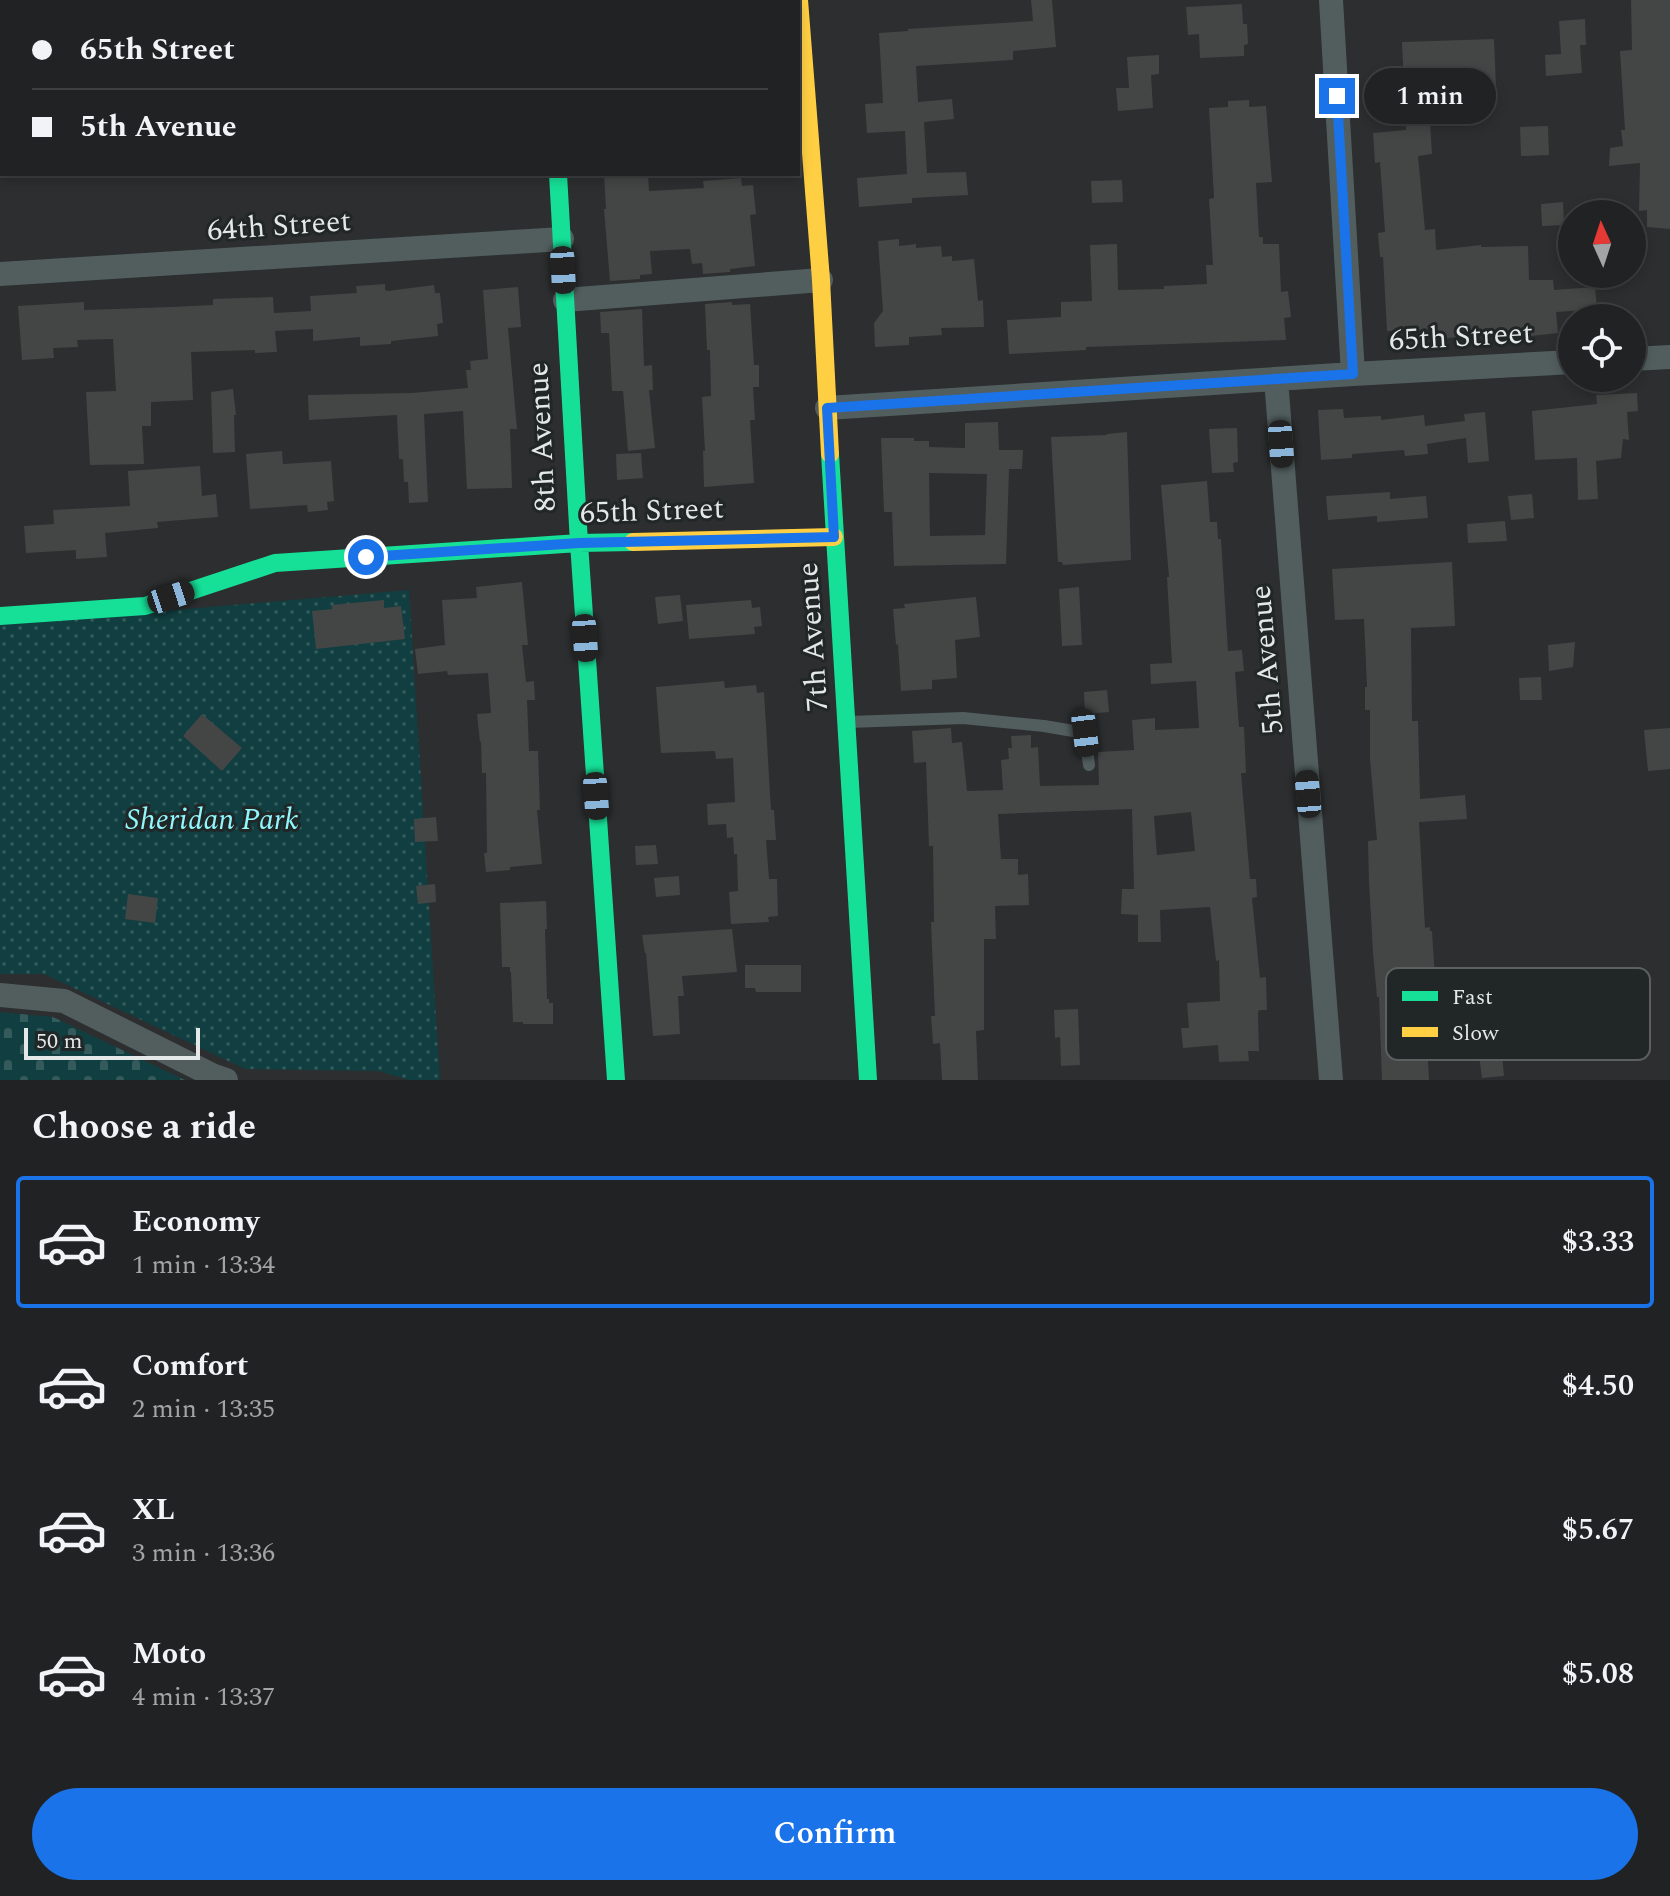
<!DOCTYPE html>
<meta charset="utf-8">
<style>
:root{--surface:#212223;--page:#2d2f30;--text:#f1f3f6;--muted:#a2a4a6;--line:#3e3f41;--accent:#1a73e8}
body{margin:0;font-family:Spectral,serif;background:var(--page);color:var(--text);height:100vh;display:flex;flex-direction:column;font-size:30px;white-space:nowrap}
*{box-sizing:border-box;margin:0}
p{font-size:26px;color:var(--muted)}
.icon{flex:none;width:44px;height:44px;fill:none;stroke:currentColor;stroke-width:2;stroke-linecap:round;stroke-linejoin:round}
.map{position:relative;height:1080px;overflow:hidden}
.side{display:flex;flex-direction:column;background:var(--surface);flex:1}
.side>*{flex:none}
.top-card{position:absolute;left:0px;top:0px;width:800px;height:176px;box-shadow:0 4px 12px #0003,0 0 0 2px var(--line);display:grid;align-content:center;height:176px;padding:0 32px;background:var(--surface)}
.needle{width:52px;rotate:357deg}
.controls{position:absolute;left:1558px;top:200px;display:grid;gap:16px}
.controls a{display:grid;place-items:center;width:88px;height:88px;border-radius:50%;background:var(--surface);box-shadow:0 4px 12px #0003,0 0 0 2px var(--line);font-size:40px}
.scale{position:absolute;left:24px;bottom:20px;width:176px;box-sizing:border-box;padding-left:8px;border:4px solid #e5e8e8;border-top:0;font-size:22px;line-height:28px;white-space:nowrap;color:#e5e8e8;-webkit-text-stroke:6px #212626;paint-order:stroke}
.end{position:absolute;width:36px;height:36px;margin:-18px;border:10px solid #1a73e8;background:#fff;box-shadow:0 0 0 4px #fff}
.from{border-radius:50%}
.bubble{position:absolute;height:56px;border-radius:28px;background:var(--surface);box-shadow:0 4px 12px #0003,0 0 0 2px var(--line);font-size:26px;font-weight:600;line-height:56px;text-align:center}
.car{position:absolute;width:24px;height:48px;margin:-24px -12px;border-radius:10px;box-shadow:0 0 6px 2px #0007;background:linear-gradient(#222 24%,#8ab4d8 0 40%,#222 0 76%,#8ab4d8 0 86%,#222 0)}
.top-card b{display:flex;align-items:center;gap:28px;height:76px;font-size:30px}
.top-card b+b{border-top:2px solid var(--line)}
.top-card i{width:20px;height:20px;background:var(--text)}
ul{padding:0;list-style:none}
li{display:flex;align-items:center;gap:24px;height:132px;margin:0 16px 12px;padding:0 16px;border:4px solid transparent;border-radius:8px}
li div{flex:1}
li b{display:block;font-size:30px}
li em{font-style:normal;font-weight:600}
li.selected{border-color:var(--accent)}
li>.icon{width:72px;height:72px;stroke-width:1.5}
h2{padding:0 32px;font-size:36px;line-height:96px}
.action{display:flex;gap:16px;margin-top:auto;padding:16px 32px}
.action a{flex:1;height:92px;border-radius:48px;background:var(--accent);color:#fff;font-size:32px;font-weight:600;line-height:92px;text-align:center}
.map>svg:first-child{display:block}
.cemetery{fill:url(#cemetery-stones)}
.park{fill:url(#park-dots)}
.building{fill:#444646;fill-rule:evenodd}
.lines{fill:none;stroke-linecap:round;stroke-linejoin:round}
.lane{stroke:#525e5e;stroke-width:12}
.street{stroke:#525e5e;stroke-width:24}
.fast{stroke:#16e098;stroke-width:18}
.slow{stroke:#ffcf43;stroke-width:18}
.route{stroke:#1a73e8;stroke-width:10}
.labels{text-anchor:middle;stroke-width:6;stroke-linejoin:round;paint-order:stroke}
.street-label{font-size:30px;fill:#e5e8e8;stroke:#212626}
.park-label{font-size:30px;font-style:italic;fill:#90f8fd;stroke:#212626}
.key{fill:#212626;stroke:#5c6060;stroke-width:2}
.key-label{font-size:22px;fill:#e5e8e8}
</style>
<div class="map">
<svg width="1670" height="1080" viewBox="0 0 1670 1080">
<defs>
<pattern id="cemetery-stones" width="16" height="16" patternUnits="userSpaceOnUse" patternTransform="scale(2)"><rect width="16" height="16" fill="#113e40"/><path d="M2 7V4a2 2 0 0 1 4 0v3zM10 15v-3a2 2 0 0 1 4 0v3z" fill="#345a5c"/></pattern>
<pattern id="park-dots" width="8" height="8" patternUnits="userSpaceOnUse" patternTransform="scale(2)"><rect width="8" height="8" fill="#113e40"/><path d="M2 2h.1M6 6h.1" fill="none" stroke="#345a5c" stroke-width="1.8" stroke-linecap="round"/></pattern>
</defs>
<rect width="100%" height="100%" fill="#2c2e2f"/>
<!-- cemetery -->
<path class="cemetery" d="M0,1012L53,1017L185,1080H0Z"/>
<!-- park -->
<path class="park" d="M409,590L440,1080H409L378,1071L245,1069L44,974H0V625Z"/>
<!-- building -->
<path class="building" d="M1031,0H1052L1056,47L1013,51V60L916,66L918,102L952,99L954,119L924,122L927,173L966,172L968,195L912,198V203L859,207L857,178L907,174L905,131L867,133L865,104L883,103L879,33L908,31V29L1033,21Z
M1631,0H1670V229L1647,227V210L1639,211L1640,163L1609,166L1610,148L1623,146L1621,130H1625L1620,51L1632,50Z
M1242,4L1243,24H1247L1248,44L1244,45V56L1200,58L1199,34L1188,35L1186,7Z
M1585,19L1586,45H1580L1582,73L1546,76L1545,55L1561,54L1559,21Z
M1494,39L1496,87L1441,88L1442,106H1429L1432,154L1418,156L1425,230L1435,229L1436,250L1481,245V247L1528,246L1529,280H1553L1554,290L1595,287L1597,309L1556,312L1558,333L1531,336V332L1434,339V329L1387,331L1383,257H1380L1378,233L1385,232L1380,162L1375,163L1373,133L1406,130L1402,42Z
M1159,55V74L1151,75L1153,108L1118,111L1116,88H1129L1127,57Z
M1249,100V107L1266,106L1272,182L1256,183L1259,237H1263V244H1279L1281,292L1288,291L1291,317L1284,318L1286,340L1086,347V350L1009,354L1007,320L1061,317V302L1092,301L1090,245L1117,244L1118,290L1164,289V286L1207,284L1206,265H1213L1209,199L1214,198L1209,108L1228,107V101Z
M1548,126L1549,155L1521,156L1520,127Z
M604,174H648L649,191L704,188L703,181L741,178L742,186L753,185L756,214L750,215L755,266L730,269V272L703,274L702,263L692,264L690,249L650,251L652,274L640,275V279L610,281L604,209H606Z
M1122,180L1123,202L1092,203L1091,181Z
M1563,202L1564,225L1542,226L1541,204Z
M899,239V246L916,244V248L941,246L942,257L952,256V261L974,259L978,301L983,300L984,327L941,328L942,335L909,337V345L875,347L874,323L883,311L878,241Z
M385,284V290L388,291L434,285L435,293H440L443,323L437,324L438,336L391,341V344L360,346V337L313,341V329L275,331L277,352L255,353V350L191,352L193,400L151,402V426H142L144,464L90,465L86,392L116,391L113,339L77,340L78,347L53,348L54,358L22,360L18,306L84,302V310L172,307L213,305V299L273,297L274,313L311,311L310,296L357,293L356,286Z
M518,287L521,327L508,328L517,429H510L512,488L467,489L463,411L424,414L428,502L409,503L408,482H404L403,459H399L397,415L309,420L308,395L412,393L468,388L466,370H471L470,361L488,359L483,290Z
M732,302V305L750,304L754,365H759V387H753L755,420H750L754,483L704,487L703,451H705L702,397L711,396L710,350H707L705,304Z
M642,309L644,366L652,365L653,390H649L655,448L628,451L623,391H612L609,333H601L600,312Z
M233,389L236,415H234L235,452L213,453L211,392Z
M1637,393L1638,411L1627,412L1629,440L1623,439L1621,458L1596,461L1598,499L1578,500L1577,458L1535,460L1532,411L1597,404L1596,395Z
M1343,409L1344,418L1381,416V420L1424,415L1425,426L1465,421L1464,414L1485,412L1489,461L1468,463L1466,438L1427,444L1428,454L1405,456L1404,450L1352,454V458L1321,460L1318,410Z
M998,422L999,450H1023L1022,469H1009L1006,564L894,566L892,512H884L881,438H914V441H929V447L965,448V423ZM929,473L987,474L985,535L930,536Z
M1237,428L1238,462L1233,463L1234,472L1212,473L1209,429Z
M1127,432L1131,560L1063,565L1062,562H1058L1051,437L1107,435V434Z
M282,451L283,464L331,461L334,501L327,502L328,510L308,512L307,505L250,509L246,454Z
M641,453L643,478L617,480L616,454Z
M200,466L202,496L216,494L218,517L157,522L158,528L105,533L107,557L76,559V550L26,553L24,526L54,524L53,510L130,506L128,471Z
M1207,481L1210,522H1217L1218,539H1221L1228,651L1242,650L1244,671L1235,672L1239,727H1244L1246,773H1241L1250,879H1256L1257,897L1252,898L1260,978L1266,977L1267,1010H1259L1258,1013L1259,1051H1248L1249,1061L1219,1062L1218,1045L1183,1048L1181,1028H1189L1187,1003L1220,1001L1219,960L1216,961L1210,907L1160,910L1161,942H1138V915L1121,914L1122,889H1134L1132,809L998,814L1001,859H1018V875L1028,874L1029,905L995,906L996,939H984V1030L976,1031L978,1080H942L940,1043L933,1044L931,1016H935L931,922H934L933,846H929L926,762L914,763L912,731L951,728L952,743L962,742L967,791L1003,790L1001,760L1009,759L1008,748H1012L1011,736L1031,735V748L1038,747L1040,786L1099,785L1098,752L1134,750L1132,720L1155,718V730L1199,728L1196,681L1151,684L1150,664L1172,663L1167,577H1169L1161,485ZM1191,812L1195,851L1157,855L1154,816Z
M1390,492V499L1426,496L1428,518L1377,522V516L1328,520L1326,496Z
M1532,494L1534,518L1511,520L1508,496Z
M1505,521L1507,541L1468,543L1467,524Z
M1452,562L1455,626L1411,628L1412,721H1418L1420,799L1465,795L1467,819L1419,822L1425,928L1430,927V931H1432L1436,994L1466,992L1468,1018L1433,1020L1434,1061H1428L1429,1080H1382L1379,997H1377L1373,953L1369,881L1368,841L1377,840L1370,759V710H1365V687H1367L1364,619L1335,620L1332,569Z
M522,582L528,645H522L526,682L534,681L535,700H527L529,751H538L540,810H537L542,864L510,867V870L486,872L484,853H487L486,773H482L481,741L480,742L477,714L491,713L488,673L448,675L447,671L418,674L415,649L445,645L442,600L477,598L476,587Z
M1079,587L1082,645L1062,646L1059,589Z
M680,595L683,621L658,624L655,597Z
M976,597L980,637L955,640L957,678L932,680V689L901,691L898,644L896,645L893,609L905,608L904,604Z
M384,600V608L401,606L405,639L316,649L312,611L332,609V605Z
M751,600L752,608L760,607L762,626L754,627L755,634L689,639L686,605Z
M1575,642L1573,667L1549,671L1548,645Z
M1541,677L1542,700H1520L1519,678Z
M724,681L725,688L756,685L757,693L764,692L771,810H774L776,840H766L769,879H777L778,916L768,917L769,922L731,924L729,892L738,891L737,854H734L733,837L727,838L726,824L708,825L707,804L735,802L733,758L716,759L715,751L661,753L656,687Z
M1107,690L1109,712L1085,714L1084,692Z
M202,714L242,748L222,771L183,736Z
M1670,728V769L1648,771L1644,730Z
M436,817L438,841L415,842L414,819Z
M656,845L658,864L636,865L635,846Z
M679,876L680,895L656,897L654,878Z
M435,884L436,902L418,904L416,886Z
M128,894L158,898L155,923L125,919Z
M546,901L547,929H545L547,999H549V1003H553V1024H523V1022H513L511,972H510V967H502L500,903Z
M732,929L737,972L682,976L684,996H678L680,1034L653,1036L646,953H645L642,935Z
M745,965H801V992H756L755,988H745Z
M1078,1009L1080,1065L1061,1066L1060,1037L1055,1038L1054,1010Z
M1502,1053L1504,1076L1482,1078L1479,1055Z"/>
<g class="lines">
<!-- lane -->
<path class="lane" d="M849,722L963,718L1044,726L1085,733L1089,765"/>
<!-- street -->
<path class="street" d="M549,0V2
M1331,0L1353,374
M0,274L562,239
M565,300L821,280
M1632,359L1670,357
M1276,379L1331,1080
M827,408L1353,374L1572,362
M0,995L64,1001L214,1076L226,1080"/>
<!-- fast -->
<path class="fast" d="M558,174L579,543L616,1080
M830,454L868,1080
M0,616L145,606L275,563L579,543L633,542"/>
<!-- slow -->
<path class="slow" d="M799,0L821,280L830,454
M633,542L834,537"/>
</g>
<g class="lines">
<!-- route -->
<path class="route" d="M366,557L579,543L834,537L827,408L1353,374L1337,96"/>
</g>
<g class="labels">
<!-- street labels -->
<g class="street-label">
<text transform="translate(279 225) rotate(-4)" y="10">64th Street</text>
<text transform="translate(1461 336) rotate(-3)" y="10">65th Street</text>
<text transform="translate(541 437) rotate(-93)" y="10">8th Avenue</text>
<text transform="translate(652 510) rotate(-2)" y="10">65th Street</text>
<text transform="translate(812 637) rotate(-94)" y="10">7th Avenue</text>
<text transform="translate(1266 660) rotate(-95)" y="10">5th Avenue</text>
</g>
<!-- park labels -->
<g class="park-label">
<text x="212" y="829">Sheridan Park</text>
</g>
</g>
<!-- legend -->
<rect x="1386" y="968" width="264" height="92" rx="12" class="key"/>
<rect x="1402" y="991" width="36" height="10" fill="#16e098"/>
<rect x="1402" y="1027" width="36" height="10" fill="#ffcf43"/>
<g class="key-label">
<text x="1452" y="1004">Fast</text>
<text x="1452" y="1040">Slow</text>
</g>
</svg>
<div class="controls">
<a><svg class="needle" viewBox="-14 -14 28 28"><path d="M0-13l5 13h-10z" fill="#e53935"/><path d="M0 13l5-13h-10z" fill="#a2a4a6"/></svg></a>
<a><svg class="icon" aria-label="locate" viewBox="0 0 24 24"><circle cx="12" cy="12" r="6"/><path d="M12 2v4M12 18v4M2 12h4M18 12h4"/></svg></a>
</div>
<div class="scale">50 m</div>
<i class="end from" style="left:366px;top:557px"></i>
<i class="end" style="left:1337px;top:96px"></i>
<div class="bubble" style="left:1364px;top:68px;width:132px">1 min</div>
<i class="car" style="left:563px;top:270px;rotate:177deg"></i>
<i class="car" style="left:1281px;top:444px;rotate:176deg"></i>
<i class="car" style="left:171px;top:597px;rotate:72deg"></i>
<i class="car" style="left:585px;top:638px;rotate:176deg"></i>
<i class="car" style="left:1085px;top:733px;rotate:173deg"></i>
<i class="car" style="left:1308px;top:794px;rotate:355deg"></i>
<i class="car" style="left:596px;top:796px;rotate:176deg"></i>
<div class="top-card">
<b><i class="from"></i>65th Street</b>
<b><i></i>5th Avenue</b>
</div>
</div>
<section class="side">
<h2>Choose a ride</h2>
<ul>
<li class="selected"><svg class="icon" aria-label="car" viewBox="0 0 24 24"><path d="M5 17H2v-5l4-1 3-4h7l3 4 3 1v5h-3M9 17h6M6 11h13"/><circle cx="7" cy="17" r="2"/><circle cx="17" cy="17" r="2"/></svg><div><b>Economy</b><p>1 min · 13:34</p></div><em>$3.33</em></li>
<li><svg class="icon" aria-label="car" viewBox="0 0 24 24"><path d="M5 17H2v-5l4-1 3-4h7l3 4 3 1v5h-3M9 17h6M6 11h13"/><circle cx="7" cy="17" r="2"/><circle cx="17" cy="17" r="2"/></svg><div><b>Comfort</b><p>2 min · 13:35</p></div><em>$4.50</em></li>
<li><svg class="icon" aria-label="car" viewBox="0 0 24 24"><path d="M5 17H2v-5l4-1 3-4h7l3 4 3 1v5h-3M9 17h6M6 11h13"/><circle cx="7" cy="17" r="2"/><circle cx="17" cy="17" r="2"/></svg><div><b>XL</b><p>3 min · 13:36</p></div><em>$5.67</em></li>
<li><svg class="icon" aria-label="car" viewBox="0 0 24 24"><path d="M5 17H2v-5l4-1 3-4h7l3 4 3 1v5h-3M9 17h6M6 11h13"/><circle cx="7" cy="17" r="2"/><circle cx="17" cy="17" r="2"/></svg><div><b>Moto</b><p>4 min · 13:37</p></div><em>$5.08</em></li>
</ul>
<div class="action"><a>Confirm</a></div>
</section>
